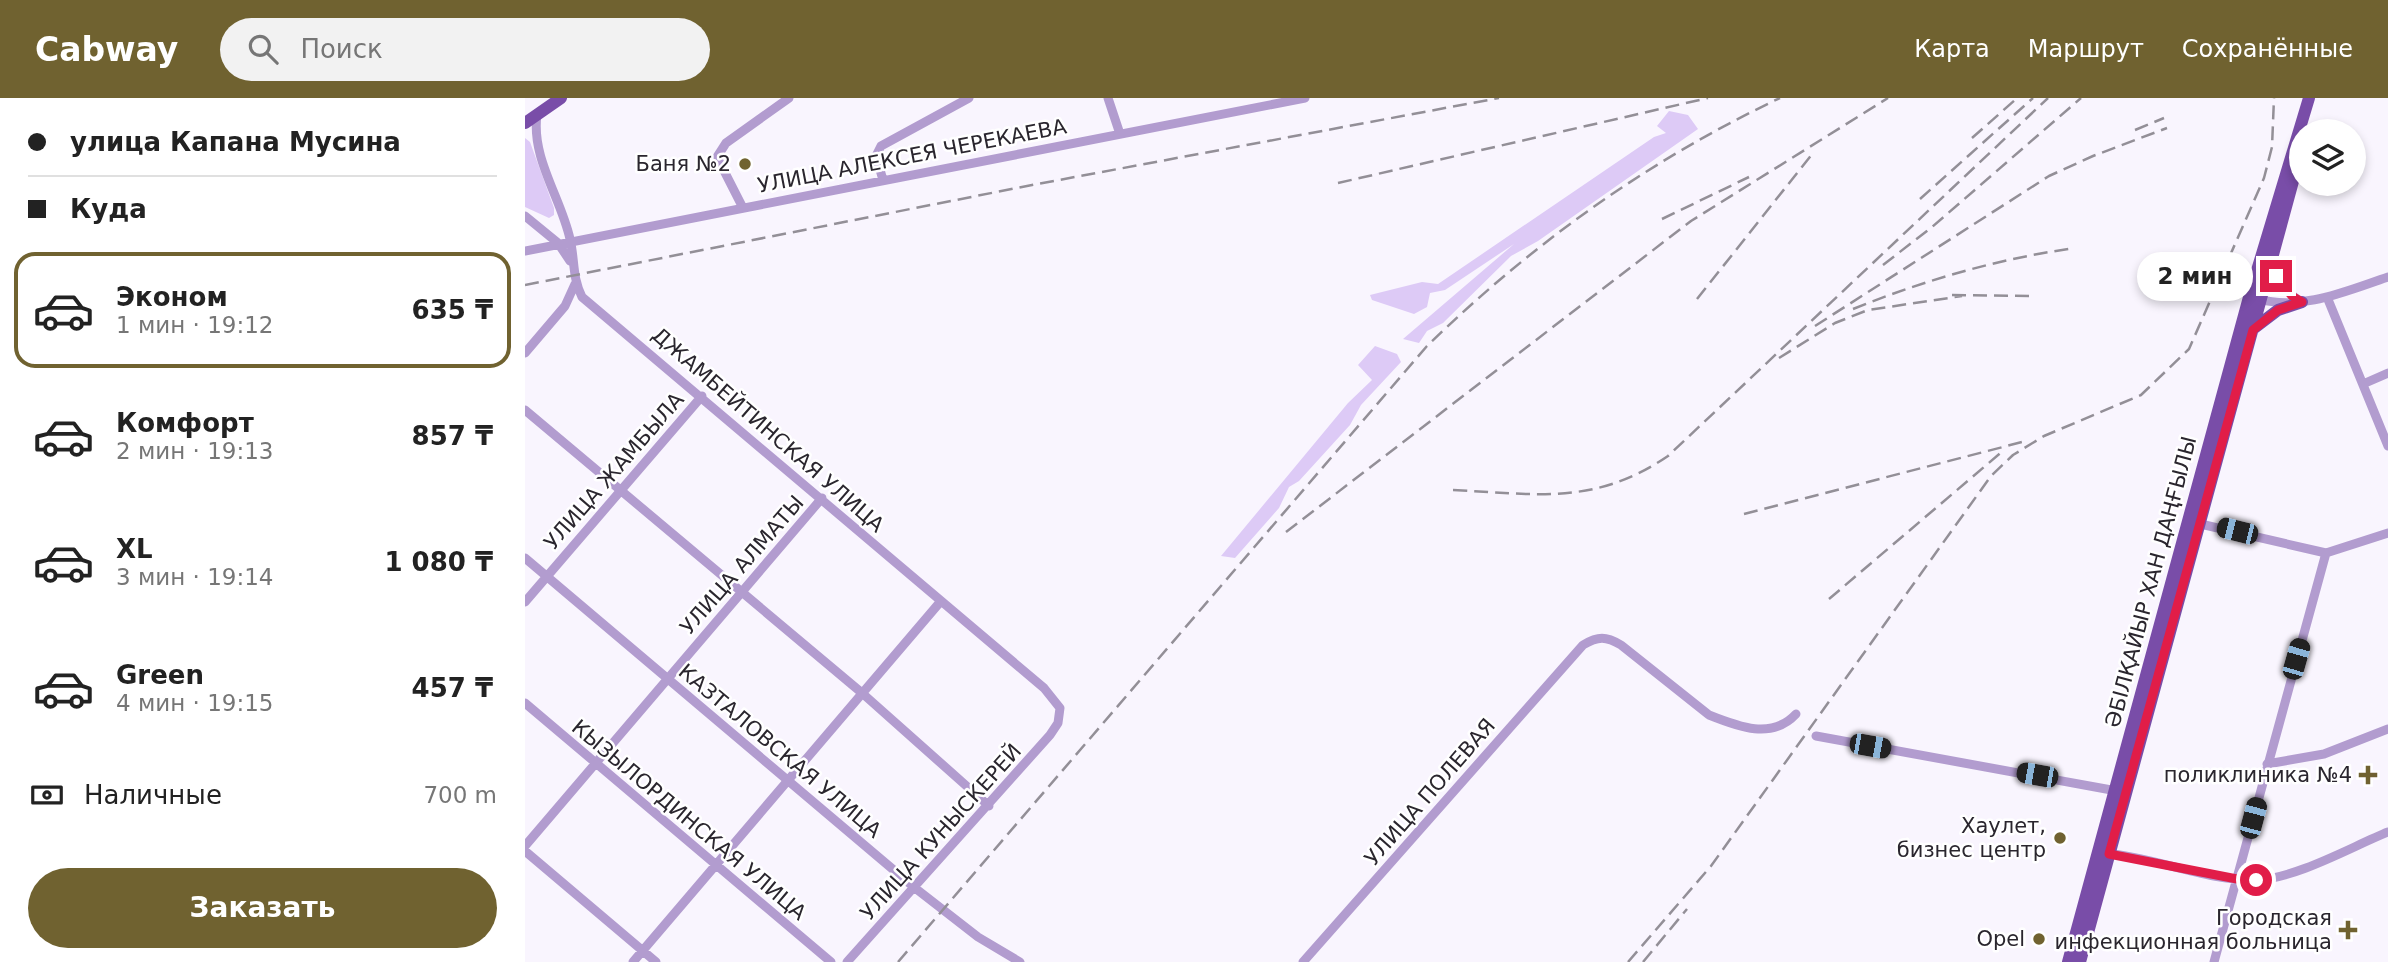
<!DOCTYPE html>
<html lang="ru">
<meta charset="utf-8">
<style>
:root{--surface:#fff;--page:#f2f2f2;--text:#222;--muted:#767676;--line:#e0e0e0;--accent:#706230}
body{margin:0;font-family:"DejaVu Sans",sans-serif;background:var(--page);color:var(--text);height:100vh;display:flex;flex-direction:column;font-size:26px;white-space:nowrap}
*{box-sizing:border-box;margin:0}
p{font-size:23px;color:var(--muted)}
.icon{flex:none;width:38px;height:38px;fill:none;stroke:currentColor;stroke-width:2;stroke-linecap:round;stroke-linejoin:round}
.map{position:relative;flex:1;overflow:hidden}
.side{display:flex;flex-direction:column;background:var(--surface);width:525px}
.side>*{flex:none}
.hud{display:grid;align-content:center;height:154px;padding:0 28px;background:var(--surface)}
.fabs{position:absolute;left:1764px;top:21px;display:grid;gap:14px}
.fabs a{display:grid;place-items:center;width:77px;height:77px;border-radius:50%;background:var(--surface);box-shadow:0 4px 10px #0003;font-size:35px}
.end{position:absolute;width:32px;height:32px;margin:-16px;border:9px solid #e11d48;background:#fff;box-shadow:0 0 0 4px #fff}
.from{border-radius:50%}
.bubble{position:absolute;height:49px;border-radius:24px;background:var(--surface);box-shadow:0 4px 10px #0003;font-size:23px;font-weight:700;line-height:49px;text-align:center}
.car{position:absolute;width:21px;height:42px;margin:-21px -10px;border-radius:9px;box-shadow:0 0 5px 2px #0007;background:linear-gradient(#222 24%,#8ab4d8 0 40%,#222 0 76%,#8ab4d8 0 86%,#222 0)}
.hud b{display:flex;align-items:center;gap:24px;height:66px;font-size:26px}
.hud b+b{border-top:2px solid var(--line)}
.hud i{width:18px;height:18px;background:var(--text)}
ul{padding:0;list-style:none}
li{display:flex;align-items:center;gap:21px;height:116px;margin:0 14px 10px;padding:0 14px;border:4px solid transparent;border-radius:21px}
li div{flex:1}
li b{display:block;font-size:26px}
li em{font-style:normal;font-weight:700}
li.current{border-color:var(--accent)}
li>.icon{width:63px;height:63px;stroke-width:1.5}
.pay{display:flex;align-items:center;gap:18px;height:77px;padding:0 28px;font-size:26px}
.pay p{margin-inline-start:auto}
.cta{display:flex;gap:14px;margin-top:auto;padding:14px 28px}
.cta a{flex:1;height:80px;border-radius:42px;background:var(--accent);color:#fff;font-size:28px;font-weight:700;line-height:80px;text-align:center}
header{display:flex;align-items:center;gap:42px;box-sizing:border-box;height:98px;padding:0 35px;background:var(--accent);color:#fff}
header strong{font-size:33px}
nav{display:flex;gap:38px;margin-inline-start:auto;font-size:24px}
.search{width:490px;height:63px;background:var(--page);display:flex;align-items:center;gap:18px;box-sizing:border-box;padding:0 24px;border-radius:38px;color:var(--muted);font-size:26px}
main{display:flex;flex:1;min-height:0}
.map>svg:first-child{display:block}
.green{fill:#ddcaf6}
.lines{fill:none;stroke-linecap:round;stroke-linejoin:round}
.minor{stroke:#b29ccf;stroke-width:9}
.major{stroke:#794da8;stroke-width:12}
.rail{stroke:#938f97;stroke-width:2.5;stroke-dasharray:14 7;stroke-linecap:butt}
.route{stroke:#e11d48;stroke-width:9}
.poi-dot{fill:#706230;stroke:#fff;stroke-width:2.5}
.labels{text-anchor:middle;stroke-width:5;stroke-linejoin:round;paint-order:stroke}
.street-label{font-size:21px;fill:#2a262e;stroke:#fff}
.poi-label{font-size:21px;fill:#2a262e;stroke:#fff;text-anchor:end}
</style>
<header>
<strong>Cabway</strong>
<div class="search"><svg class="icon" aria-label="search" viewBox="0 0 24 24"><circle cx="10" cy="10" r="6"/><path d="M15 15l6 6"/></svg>Поиск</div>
<nav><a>Карта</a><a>Маршрут</a><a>Сохранённые</a></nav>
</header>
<main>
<section class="side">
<div class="hud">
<b><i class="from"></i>улица Капана Мусина</b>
<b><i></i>Куда</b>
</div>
<ul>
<li class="current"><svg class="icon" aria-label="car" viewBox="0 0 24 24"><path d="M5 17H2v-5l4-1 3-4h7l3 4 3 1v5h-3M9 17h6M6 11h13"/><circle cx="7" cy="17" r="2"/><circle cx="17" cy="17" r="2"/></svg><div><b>Эконом</b><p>1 мин · 19:12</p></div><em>635 ₸</em></li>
<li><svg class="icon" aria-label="car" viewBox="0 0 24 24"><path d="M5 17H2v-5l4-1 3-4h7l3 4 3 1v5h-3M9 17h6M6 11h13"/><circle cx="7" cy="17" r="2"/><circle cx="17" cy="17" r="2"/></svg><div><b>Комфорт</b><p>2 мин · 19:13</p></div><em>857 ₸</em></li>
<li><svg class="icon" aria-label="car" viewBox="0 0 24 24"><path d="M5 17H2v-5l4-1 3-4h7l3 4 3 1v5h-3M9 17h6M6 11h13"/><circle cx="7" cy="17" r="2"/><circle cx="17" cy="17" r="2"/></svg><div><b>XL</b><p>3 мин · 19:14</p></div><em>1 080 ₸</em></li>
<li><svg class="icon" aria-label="car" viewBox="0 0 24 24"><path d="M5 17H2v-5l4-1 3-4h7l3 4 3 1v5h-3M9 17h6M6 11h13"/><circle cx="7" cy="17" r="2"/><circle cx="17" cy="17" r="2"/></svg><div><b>Green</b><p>4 мин · 19:15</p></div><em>457 ₸</em></li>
</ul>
<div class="pay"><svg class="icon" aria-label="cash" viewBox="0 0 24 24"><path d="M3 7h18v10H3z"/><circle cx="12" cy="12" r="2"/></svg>Наличные<p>700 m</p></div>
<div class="cta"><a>Заказать</a></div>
</section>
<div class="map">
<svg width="1863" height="864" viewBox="0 0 1863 864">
<rect width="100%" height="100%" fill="#f9f5fe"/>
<!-- green -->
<path class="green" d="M1144,13L1163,17L1173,31L1013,143L986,158L918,225L902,233L894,245L878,241L989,146L920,192L905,195L902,209L889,216L847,202L845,197L897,184L913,186L1129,39L1141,35L1132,28Z
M0,40L5,44L29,110V117L24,120L0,109Z
M850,248L872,256L876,264L836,307L825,327L774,383L764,389L754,410L710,460L696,458L823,305L847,282L833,267Z"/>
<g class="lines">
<!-- minor -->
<path class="minor" d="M583,0L595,36
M12,17C6,60 36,100 45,141C50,162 47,179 57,199L519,590L535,610L533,625L525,637L322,864
M358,82L351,58L356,48L444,0
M217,108L192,59L201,45L264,0
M0,118L33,145L45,163
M0,153L780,0
M1748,165C1752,183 1761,195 1777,204
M1802,199L1863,348
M1733,201C1777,213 1821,193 1863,179
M0,255L40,208L50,186
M1838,286L1863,275
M0,312L337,595L464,708
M1671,425L1801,455L1863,435
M0,460L390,790L453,839L495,864
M0,504L177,298
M0,605L306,864
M1291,638L1592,693
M1742,666L1799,656L1863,631
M0,748L297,400
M0,753L131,864
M1579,755C1630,759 1680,783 1732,782C1772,780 1826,749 1863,734
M108,864L416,503
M778,864L1058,547C1073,538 1081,538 1096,547L1184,617C1214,629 1247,642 1271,616
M1689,864L1801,455"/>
<!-- major -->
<path class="major" d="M0,25L36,0
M1728,231L1753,212L1777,204
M1543,864L1724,199L1784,0
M1555,864L1776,54"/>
<!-- rail -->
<path class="rail" d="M1610,32L1639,20
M1447,40L1490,2
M813,85L1183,0
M1395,101L1508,0
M1137,121L1224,79
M1358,167L1407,129L1556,0
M0,187L507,87L974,0
M1427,197L1507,198
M1172,201L1288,55
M1328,211C1400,182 1472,161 1550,150
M1290,228L1524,78L1568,58L1642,30
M1254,260L1310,225L1343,212L1437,198
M928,392C1012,396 1069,408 1143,358L1523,0
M1219,416L1501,343
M761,434L1166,123L1363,0
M1304,501L1479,352
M373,864L902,248C1007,146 1122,63 1255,0
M1103,864L1186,768L1466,378L1488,357L1519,338L1616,297L1664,251L1739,80L1747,49L1749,0
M1118,864L1162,811"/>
</g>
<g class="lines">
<!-- route -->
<path class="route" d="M1731,782L1712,781L1584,756L1728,232L1753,212L1777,204L1767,198L1751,178"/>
</g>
<!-- markers -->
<g class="poi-dot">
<circle cx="220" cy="66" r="7"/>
<path d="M1839.5 666.5h7v7h7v7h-7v7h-7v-7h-7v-7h7z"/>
<circle cx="1535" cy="740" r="7"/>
<path d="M1819.5 821.5h7v7h7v7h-7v7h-7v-7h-7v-7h7z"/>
<circle cx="1514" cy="841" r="7"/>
</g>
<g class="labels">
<!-- street labels -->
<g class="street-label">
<text transform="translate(387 58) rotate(-11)" y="7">УЛИЦА АЛЕКСЕЯ ЧЕРЕКАЕВА</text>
<text transform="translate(243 332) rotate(41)" y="7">ДЖАМБЕЙТИНСКАЯ УЛИЦА</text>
<text transform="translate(89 373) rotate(-49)" y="7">УЛИЦА ЖАМБЫЛА</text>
<text transform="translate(217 467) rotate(-49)" y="7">УЛИЦА АЛМАТЫ</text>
<text transform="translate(1626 484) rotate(-75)" y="7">ӘБІЛҚАЙЫР ХАН ДАҢҒЫЛЫ</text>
<text transform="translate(255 653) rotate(40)" y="7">КАЗТАЛОВСКАЯ УЛИЦА</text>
<text transform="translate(905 694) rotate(-49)" y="7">УЛИЦА ПОЛЕВАЯ</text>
<text transform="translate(164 722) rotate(40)" y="7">КЫЗЫЛОРДИНСКАЯ УЛИЦА</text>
<text transform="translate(416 734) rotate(-48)" y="7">УЛИЦА КУНЫСКЕРЕЙ</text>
</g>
<!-- poi labels -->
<g class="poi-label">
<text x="206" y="73">Баня №2</text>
<text x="1827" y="684">поликлиника №4</text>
<text x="1521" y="735">Хаулет,<tspan x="1521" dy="24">бизнес центр</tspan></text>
<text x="1807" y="827">Городская<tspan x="1807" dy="24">инфекционная больница</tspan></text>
<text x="1500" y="848">Opel</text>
</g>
</g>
</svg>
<div class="fabs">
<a><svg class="icon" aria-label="layers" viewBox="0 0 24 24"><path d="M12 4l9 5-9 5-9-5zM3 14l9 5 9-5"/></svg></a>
</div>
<i class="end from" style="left:1731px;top:782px"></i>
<i class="end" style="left:1751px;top:178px"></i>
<div class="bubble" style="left:1612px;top:154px;width:116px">2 мин</div>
<i class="car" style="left:1712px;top:433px;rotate:284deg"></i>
<i class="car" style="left:1771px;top:561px;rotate:16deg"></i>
<i class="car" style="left:1345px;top:648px;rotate:100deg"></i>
<i class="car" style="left:1512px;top:677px;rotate:280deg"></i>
<i class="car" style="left:1728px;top:720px;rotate:15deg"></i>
</div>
</main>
